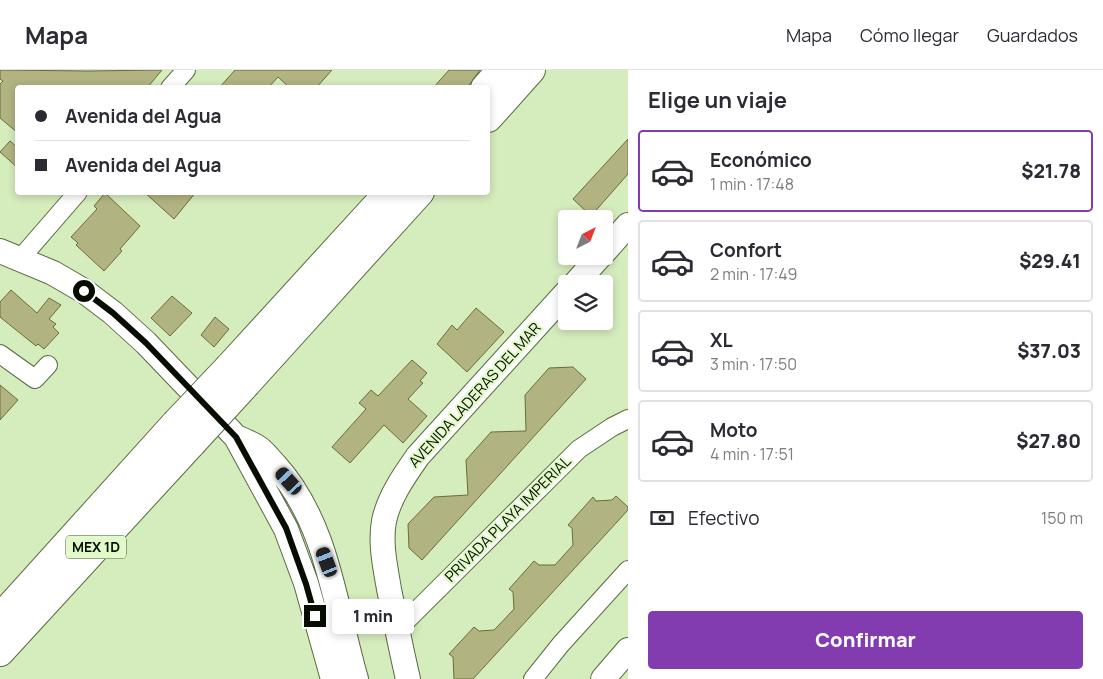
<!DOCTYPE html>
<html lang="es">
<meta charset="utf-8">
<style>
:root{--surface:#fff;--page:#f7f7f7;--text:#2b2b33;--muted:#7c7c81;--line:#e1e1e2;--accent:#823caf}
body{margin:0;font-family:Manrope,sans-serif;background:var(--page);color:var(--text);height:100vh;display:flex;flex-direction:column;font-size:19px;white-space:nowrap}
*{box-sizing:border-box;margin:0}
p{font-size:16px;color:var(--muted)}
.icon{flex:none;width:28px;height:28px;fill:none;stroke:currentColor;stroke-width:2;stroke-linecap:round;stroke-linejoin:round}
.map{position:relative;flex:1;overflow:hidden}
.sheet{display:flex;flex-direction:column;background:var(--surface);width:475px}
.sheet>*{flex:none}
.hud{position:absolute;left:15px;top:15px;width:475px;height:110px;border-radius:5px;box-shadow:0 2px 8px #0003;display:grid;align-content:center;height:110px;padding:0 20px;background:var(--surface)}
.needle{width:32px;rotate:42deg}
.buttons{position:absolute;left:558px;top:140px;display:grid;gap:10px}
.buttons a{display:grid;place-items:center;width:55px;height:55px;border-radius:5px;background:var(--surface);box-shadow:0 2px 8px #0003;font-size:25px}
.end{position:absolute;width:22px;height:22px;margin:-11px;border:6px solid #070e01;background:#fff;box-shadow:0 0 0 2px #fff}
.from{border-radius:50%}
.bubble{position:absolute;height:35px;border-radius:5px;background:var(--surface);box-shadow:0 2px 8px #0003;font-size:16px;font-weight:800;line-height:35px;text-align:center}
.car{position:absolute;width:15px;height:30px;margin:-15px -8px;border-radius:6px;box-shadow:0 0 4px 1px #0007;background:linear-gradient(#222 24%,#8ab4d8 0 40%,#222 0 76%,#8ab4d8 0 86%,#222 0)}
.hud b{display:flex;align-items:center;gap:18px;height:48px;font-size:19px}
.hud b+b{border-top:1px solid var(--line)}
.hud i{width:12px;height:12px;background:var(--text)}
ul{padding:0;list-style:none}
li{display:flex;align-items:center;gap:15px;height:82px;margin:0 10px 8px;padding:0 10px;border:2px solid var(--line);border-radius:5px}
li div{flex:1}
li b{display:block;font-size:19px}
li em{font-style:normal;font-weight:800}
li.active{border-color:var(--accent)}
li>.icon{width:45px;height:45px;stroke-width:1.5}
h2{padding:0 20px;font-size:22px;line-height:60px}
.pay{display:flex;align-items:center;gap:12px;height:55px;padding:0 20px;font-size:19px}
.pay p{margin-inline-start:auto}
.action{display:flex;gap:10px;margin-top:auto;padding:10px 20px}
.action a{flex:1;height:58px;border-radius:5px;background:var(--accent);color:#fff;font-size:20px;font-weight:800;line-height:58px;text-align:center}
header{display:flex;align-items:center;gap:30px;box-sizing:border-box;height:70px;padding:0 25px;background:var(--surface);border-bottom:1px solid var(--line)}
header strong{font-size:24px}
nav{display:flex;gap:28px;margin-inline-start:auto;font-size:18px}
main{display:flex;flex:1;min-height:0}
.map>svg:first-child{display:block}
.building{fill:#b1b380;stroke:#6b6c3c}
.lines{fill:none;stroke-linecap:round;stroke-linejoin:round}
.street-casing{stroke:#576b41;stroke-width:20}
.secondary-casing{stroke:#576b41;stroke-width:26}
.highway-casing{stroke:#576b41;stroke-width:30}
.street{stroke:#fff;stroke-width:18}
.secondary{stroke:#fff;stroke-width:24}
.highway{stroke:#fff;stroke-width:28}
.highway-bridge-casing{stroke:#576b41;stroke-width:30;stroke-linecap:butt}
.highway-bridge{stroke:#fff;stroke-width:28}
.route{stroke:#070e01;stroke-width:6}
.labels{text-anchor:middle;stroke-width:4.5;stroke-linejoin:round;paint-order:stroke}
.shield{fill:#e2faca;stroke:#49553d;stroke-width:1}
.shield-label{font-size:14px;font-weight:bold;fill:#070e01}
.street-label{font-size:15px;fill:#070e01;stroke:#e2faca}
</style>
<header>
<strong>Mapa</strong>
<nav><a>Mapa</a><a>Cómo llegar</a><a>Guardados</a></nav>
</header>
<main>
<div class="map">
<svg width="628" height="609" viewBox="0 0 628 609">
<rect width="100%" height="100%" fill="#d5ecbd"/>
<!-- building -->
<path class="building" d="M0,0L88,1L162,0L147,18H18V63L0,48V14L3,11L0,9Z
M235,0H332L316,18H290L278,7L268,18H219Z
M449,0H480L467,18H433Z
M628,69V104L591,146L573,129Z
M10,71L18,78V98L0,82Z
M144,122H196L174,149Z
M105,123L140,156L120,179L122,181L104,201L76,175L78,173L71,167L97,139L94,136Z
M11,220L37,243L49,228L61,235L49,249L56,254L53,257L59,263L44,279L38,274L36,276L0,247V232Z
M172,226L192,243L170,266L151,248Z
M476,238L504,262L467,302L437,274L452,255L457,260Z
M215,247L229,259L214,277L201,265Z
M412,290L427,303L420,311L423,313L408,329L427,346L403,373L384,355L350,393L332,377L366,339L359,333L371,320L378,326Z
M573,297L586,309L422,490L409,478L408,454L434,427L468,425L466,390L491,362L526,361L525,325L549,298Z
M0,315L18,330L0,350Z
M616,426L628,437V440L473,609H454L453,587L449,584L474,557L479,561L494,560L498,556L514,539L513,522L509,519L534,491L539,495H555L573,475L572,458L568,455L593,427L596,431L612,430Z"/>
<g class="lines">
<!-- street casing -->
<g class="street-casing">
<path id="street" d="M170,18L186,0
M20,189L78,122
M0,284L35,309L48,295
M397,560L579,379L612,357L628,349
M533,609L561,574L628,500"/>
</g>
<!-- secondary casing -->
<g class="secondary-casing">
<path id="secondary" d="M0,181L53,203L84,221L113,243L146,273L236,367L286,459L306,513L333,609
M604,182L628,155
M575,214L600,186
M236,367C243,370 251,373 257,377C264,381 270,390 276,396C328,454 335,537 356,609
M408,609C401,579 395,549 389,519C385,496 380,473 384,451C389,427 404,406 418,386L566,223
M603,609L628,580"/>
</g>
<!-- highway casing -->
<g class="highway-casing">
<path id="highway" d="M485,18L501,0
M488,48L531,0
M229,297L389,122
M247,313L420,122
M0,548L175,354
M0,582L192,373"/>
</g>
<!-- street -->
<use href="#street" class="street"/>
<!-- secondary -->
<use href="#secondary" class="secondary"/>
<!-- highway -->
<use href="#highway" class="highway"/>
<!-- highway-bridge casing -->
<g class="highway-bridge-casing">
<path id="highway-bridge" d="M175,354L229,297
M192,373L247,313"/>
</g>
<!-- highway-bridge -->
<use href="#highway-bridge" class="highway-bridge"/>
</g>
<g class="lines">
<!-- route -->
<path class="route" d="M84,221L113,243L146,273L236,367L286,458L306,514L315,546"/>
</g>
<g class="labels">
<!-- shield labels -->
<rect class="shield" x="66" y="465.5" width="60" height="23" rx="4"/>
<g class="shield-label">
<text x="96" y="482">MEX 1D</text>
</g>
<!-- street labels -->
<g class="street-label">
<text transform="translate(475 325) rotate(-48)" y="5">AVENIDA LADERAS DEL MAR</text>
<text transform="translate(508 449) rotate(-45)" y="5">PRIVADA PLAYA IMPERIAL</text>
</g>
</g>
</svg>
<div class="buttons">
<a><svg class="needle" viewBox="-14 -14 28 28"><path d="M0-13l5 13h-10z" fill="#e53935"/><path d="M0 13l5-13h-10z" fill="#7c7c81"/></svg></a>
<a><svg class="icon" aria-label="layers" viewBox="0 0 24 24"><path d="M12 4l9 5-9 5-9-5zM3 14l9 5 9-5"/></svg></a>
</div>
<i class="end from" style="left:84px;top:221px"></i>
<i class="end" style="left:315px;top:546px"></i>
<div class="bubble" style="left:332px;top:529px;width:82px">1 min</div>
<i class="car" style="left:289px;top:411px;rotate:318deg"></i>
<i class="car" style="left:327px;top:492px;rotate:339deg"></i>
<div class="hud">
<b><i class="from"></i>Avenida del Agua</b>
<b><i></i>Avenida del Agua</b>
</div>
</div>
<section class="sheet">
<h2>Elige un viaje</h2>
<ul>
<li class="active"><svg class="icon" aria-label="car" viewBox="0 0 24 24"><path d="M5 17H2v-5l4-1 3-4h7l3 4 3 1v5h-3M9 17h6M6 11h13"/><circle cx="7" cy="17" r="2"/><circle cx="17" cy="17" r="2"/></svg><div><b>Económico</b><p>1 min · 17:48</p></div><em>$21.78</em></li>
<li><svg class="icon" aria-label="car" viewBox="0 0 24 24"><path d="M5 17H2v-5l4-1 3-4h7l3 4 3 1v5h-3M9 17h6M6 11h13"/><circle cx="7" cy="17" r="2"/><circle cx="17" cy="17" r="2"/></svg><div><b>Confort</b><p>2 min · 17:49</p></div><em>$29.41</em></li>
<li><svg class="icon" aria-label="car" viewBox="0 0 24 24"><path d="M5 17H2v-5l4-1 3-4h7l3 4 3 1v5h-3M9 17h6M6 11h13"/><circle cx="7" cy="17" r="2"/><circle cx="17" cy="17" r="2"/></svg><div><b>XL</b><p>3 min · 17:50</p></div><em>$37.03</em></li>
<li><svg class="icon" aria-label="car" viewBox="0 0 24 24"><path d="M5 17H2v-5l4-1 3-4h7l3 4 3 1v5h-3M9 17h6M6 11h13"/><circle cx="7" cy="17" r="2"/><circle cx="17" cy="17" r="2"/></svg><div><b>Moto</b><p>4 min · 17:51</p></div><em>$27.80</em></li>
</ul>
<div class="pay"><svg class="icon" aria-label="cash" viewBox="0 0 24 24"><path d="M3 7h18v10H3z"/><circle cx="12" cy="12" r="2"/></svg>Efectivo<p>150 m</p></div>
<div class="action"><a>Confirmar</a></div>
</section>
</main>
